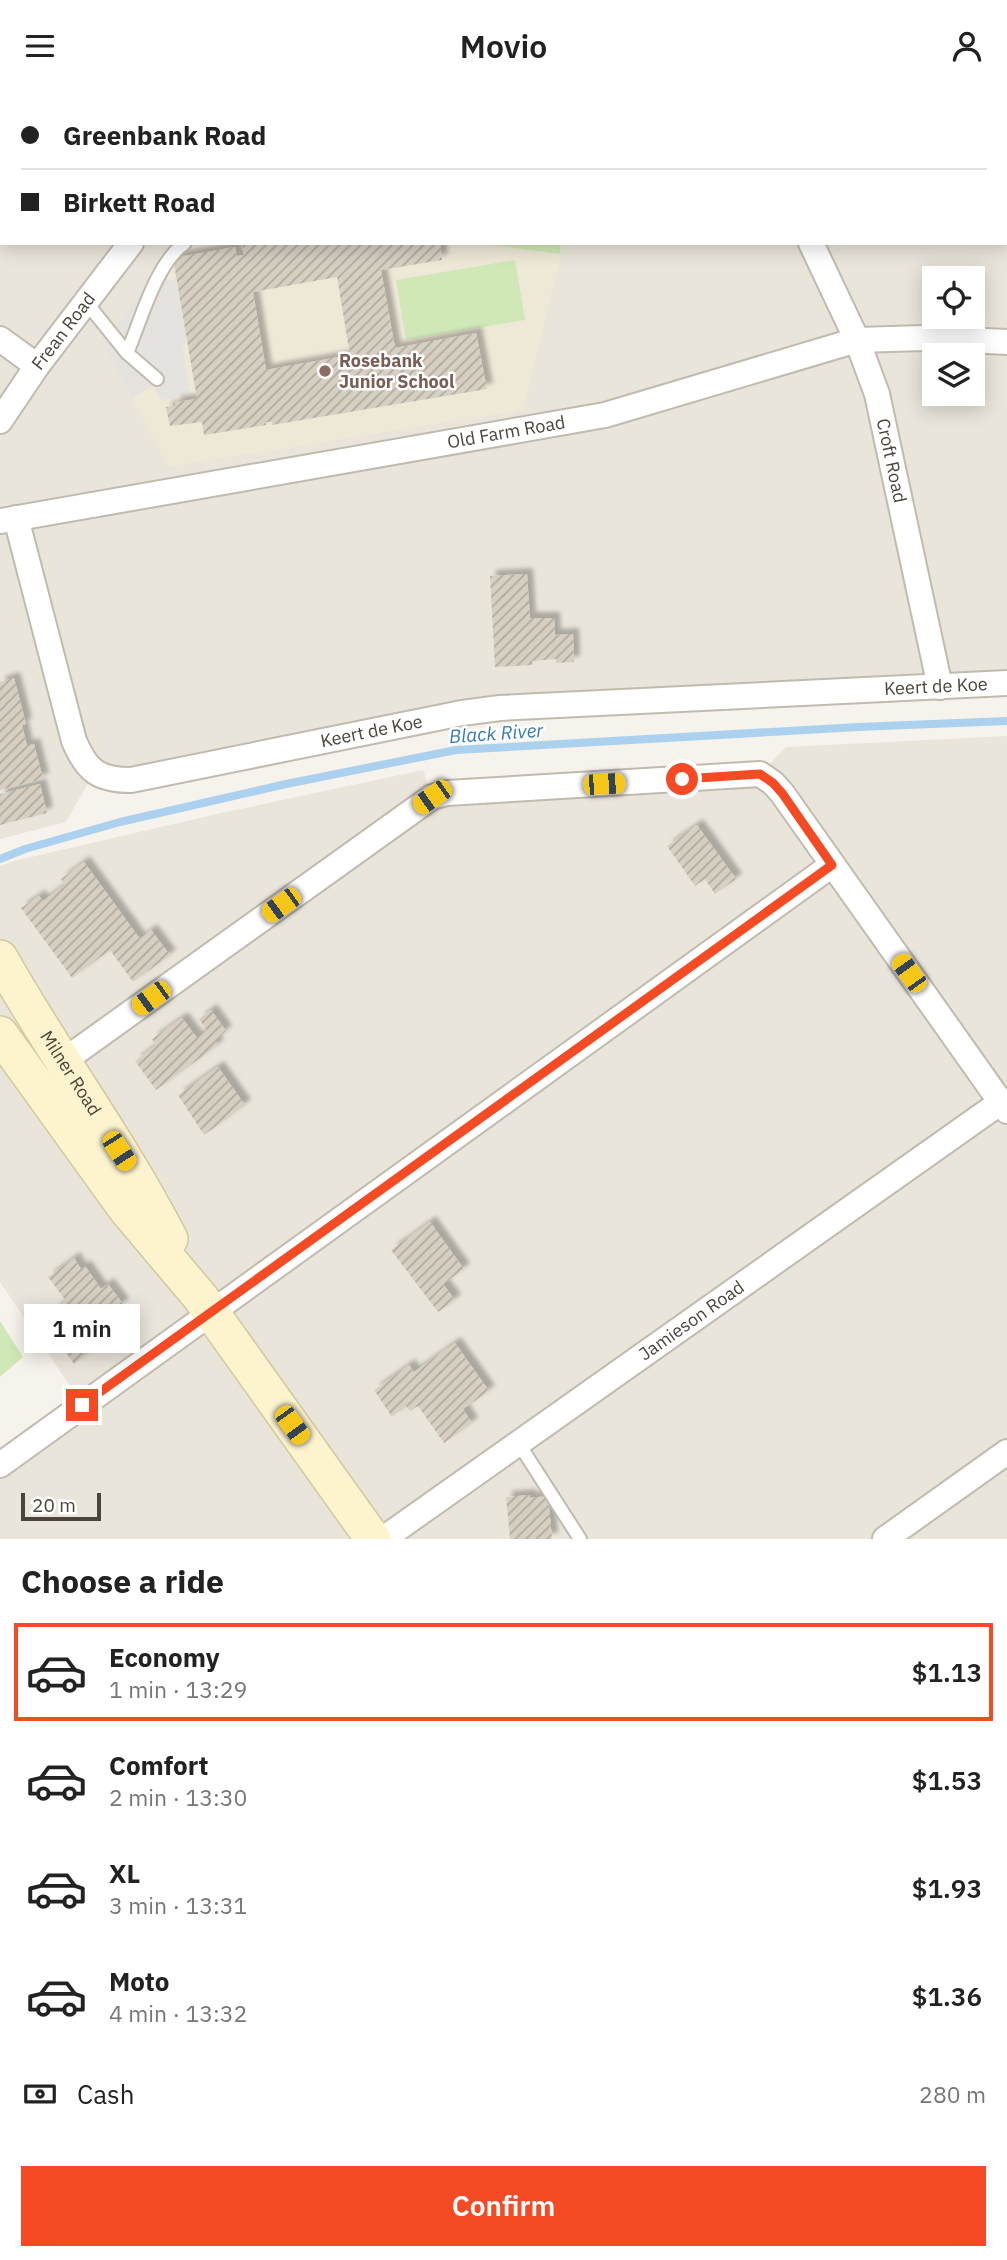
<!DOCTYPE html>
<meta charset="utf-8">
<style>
:root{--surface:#fff;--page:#f2f2f2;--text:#222;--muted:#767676;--line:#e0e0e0;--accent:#f44b25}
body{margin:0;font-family:"IBM Plex Sans",sans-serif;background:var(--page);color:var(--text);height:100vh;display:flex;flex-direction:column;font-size:26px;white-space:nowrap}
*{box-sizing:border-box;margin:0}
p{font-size:23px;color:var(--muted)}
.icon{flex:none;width:38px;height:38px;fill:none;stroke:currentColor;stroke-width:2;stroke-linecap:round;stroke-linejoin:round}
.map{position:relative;height:1448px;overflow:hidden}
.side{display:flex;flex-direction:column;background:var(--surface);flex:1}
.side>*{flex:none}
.banner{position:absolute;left:0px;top:0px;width:1008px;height:154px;box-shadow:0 4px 18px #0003;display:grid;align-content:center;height:154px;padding:0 21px;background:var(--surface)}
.tools{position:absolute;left:922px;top:175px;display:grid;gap:14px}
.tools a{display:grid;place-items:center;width:63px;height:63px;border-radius:0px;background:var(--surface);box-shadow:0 4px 18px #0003;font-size:35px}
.scale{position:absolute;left:21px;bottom:18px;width:80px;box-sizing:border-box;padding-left:7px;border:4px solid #4a443a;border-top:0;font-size:19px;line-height:24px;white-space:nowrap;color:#4a443a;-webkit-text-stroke:5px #fff;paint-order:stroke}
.end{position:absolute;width:32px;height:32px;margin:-16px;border:9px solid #f44b25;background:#fff;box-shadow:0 0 0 4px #fff}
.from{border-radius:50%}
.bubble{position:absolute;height:49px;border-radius:0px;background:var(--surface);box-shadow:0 4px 18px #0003;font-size:23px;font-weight:600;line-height:49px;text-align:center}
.car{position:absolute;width:21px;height:42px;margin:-21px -10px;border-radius:9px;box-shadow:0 0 5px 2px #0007;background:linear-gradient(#f5c518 24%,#345 0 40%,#f5c518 0 76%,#345 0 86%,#f5c518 0)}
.banner b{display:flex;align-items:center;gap:24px;height:66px;font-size:26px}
.banner b+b{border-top:2px solid var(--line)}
.banner i{width:18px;height:18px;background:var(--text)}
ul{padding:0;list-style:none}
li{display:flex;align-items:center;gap:21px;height:98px;margin:0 14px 10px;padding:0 7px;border:4px solid transparent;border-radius:0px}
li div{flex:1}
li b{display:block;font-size:26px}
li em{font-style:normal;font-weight:600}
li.selected{border-color:var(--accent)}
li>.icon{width:63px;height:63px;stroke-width:1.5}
h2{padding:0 21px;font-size:32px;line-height:84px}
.pay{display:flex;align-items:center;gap:18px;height:77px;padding:0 21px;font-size:26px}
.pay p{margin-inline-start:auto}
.primary-button{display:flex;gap:14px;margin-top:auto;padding:14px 21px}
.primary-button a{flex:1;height:80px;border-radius:0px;background:var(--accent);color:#fff;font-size:28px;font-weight:600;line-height:80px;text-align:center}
header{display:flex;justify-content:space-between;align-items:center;height:91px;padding:0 21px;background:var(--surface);font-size:32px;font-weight:600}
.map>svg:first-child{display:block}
.residential{fill:#e9e5da;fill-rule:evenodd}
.education{fill:#eee8d7}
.grass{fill:#d0e8b7}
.parking{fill:#e5e3e0}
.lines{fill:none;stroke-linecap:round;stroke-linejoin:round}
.stream{stroke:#abd1ef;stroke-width:8}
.building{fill:url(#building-hatch);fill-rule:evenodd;filter:url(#shadow)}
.service-casing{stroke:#c1bbaf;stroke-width:16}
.minor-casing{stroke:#c1bbaf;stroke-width:28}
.secondary-casing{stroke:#d4c89d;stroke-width:38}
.service{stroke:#fff;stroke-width:12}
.minor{stroke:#fff;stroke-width:24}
.secondary{stroke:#fdf4cf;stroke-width:35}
.route{stroke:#f44b25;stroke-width:9}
.education-dot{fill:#8d6e63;stroke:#fff;stroke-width:2.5}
.labels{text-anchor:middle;stroke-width:5;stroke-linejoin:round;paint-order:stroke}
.street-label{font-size:18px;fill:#4a443a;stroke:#fff}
.education-label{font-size:18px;font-weight:bold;fill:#785e54;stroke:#fff;text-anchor:start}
.water-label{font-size:19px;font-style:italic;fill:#347ab5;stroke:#fff}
</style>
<header><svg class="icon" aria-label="menu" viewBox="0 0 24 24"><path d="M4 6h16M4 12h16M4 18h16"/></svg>Movio<svg class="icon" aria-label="person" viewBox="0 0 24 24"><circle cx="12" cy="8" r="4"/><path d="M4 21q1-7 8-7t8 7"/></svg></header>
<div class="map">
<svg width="1007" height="1448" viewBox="0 0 1007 1448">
<defs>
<pattern id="building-hatch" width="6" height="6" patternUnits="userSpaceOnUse" patternTransform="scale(1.75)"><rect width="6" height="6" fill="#d7cfc2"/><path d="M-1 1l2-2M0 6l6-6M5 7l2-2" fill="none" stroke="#b0aa9f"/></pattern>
<filter id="shadow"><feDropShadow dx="6" dy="-6" stdDeviation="2" flood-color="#0004"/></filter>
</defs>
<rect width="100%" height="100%" fill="#f6f3ec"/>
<!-- residential -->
<path class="residential" d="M0,0H1007V592L500,617L131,689L94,682L66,731L0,748ZM2,2H1006V152H2ZM934,187H973V226H934ZM934,264H973V303H934Z
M1007,645V1448H0V1374L82,1313L0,1191V775L14,770L217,723L423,679L432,705L760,683L786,656Z"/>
<!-- education -->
<path class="education" d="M279,0H481L497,2H278Z
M174,152H564L523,319L168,376L104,253Z"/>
<!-- grass -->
<path class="grass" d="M491,152H561L560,163L490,154Z
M515,169L525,229L406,249L396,189Z
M0,1230L23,1266L0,1286Z"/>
<!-- parking -->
<path class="parking" d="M177,188L187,251L182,252L190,303L161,309L153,295L132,307L104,253L147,192Z"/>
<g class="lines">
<!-- stream -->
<path class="stream" d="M0,768L25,758L120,731L286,693L456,659L858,636L1007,630"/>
</g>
<!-- building -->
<path class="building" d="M253,152H440L442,169L381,179L395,257L476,242L487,298L272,334V331H266V334L204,344L202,331L170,335L166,316L175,315V311L197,308L173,167L235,156L237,165L244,164L242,154ZM337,186L350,264L266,279L253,201Z
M527,483L530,527H554L555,544L573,543L574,571L556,572V568L532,570L533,574L495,576L490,485Z
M14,587L26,633L22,634L27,655L34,653L43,688L0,699V591Z
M40,693L47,722L0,734V703Z
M697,734L736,788L715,803L705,788L695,795L667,755Z
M84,771L140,848L151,839L170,864L133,891L110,859L72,887L21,817L39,805L43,810L65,794L61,788Z
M211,919L226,940L215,949L218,954L156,999L135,970L156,954L152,948L182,927L197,947L207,940L199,928Z
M218,976L245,1014L204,1044L178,1004Z
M430,1131L464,1178L443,1193L455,1209L438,1221L391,1159Z
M74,1167L81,1178L85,1175L101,1198L108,1193L123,1213L113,1220L118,1227L90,1247L97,1256L74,1273L50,1240L53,1239L44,1228L66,1210L48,1186Z
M455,1252L489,1300L463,1318L472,1332L444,1352L418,1315L410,1320L406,1315L392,1326L374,1299L409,1274L414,1281Z
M530,1404V1407L548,1405L552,1448H510L506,1406Z"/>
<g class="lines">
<!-- service casing -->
<g class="service-casing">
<path id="service" d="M86,211L127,262L157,288
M127,262C141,229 156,172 185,152
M519,1353L580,1448"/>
</g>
<!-- minor casing -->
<g class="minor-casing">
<g id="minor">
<path d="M766,0V2"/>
<path d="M934,0L980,2"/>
<path d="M247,2L248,0"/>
<path d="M1006,3H1007"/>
<path id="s1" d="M811,152L857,249L877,303L940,596"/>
<path d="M0,248L37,275"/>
<path id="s2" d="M0,330L37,275L131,152"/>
<path id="s3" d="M16,427L74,650C87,680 98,689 131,689L462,622L500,617L1007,592"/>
<path id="s4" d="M1,430L605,324L857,249L924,247L1007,251"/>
<path d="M62,971L432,706L447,702L760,683L773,692L782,702L1007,1020"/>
<path d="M0,1374L832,774"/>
<path id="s5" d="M383,1448L1001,1011"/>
<path d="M885,1448L1007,1361"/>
</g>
</g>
<!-- secondary casing -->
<g class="secondary-casing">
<g id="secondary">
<path id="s6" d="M0,867C54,963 120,1051 170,1148"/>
<path d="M0,943L126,1118L201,1207L373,1448"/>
</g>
</g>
<!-- service -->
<use href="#service" class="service"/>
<!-- minor -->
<use href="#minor" class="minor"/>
<!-- secondary -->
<use href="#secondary" class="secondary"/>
</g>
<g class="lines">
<!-- route -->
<path class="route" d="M82,1314L832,774L782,702L773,692L760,683L682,688"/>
</g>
<!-- markers -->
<circle class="education-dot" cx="325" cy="280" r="7"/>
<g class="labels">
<!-- street labels -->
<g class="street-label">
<text dy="6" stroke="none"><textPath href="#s2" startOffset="110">Frean Road</textPath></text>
<text dy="6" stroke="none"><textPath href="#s4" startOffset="513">Old Farm Road</textPath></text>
<text dy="6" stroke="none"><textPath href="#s1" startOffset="233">Croft Road</textPath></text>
<text dy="6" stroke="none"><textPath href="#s3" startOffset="1118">Keert de Koe</textPath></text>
<text dy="6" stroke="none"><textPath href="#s3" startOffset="551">Keert de Koe</textPath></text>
<text dy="6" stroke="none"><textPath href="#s6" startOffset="135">Milner Road</textPath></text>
<text dy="6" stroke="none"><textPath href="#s5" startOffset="378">Jamieson Road</textPath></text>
</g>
<!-- education labels -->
<g class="education-label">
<text x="339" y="276">Rosebank<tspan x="339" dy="21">Junior School</tspan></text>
</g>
<!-- water labels -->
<g class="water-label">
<text transform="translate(496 642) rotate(-4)" y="7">Black River</text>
</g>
</g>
</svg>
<div class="tools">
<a><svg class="icon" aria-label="locate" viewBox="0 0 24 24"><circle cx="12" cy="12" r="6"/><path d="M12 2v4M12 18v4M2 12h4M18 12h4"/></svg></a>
<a><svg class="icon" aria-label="layers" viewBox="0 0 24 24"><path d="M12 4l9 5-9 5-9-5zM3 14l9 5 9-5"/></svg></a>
</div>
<div class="scale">20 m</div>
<i class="end from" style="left:682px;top:688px"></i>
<i class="end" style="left:82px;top:1314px"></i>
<div class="bubble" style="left:24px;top:1213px;width:116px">1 min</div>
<i class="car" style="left:604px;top:693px;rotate:87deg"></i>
<i class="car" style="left:432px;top:706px;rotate:235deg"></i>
<i class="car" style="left:281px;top:814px;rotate:234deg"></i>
<i class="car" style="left:909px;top:882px;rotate:324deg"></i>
<i class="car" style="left:151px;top:907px;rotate:234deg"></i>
<i class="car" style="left:119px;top:1060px;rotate:147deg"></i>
<i class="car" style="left:292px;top:1334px;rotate:144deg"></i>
<div class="banner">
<b><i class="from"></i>Greenbank Road</b>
<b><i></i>Birkett Road</b>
</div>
</div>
<section class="side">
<h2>Choose a ride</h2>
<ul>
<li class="selected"><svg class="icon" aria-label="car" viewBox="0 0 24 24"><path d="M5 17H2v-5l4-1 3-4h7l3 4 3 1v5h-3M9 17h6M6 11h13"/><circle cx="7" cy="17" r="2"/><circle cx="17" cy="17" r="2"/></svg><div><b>Economy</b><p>1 min · 13:29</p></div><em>$1.13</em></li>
<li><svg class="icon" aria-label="car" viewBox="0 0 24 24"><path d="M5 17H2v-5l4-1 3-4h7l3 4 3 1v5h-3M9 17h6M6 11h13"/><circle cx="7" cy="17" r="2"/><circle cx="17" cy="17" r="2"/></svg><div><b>Comfort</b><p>2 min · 13:30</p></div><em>$1.53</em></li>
<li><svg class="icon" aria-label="car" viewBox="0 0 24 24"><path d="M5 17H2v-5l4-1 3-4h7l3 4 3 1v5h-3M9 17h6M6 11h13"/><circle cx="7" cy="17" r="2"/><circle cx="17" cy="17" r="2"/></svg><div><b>XL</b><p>3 min · 13:31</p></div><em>$1.93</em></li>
<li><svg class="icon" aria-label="car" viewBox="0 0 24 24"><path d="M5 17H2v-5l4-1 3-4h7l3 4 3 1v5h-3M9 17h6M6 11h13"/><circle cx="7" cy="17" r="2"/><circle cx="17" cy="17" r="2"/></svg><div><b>Moto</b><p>4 min · 13:32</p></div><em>$1.36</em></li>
</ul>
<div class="pay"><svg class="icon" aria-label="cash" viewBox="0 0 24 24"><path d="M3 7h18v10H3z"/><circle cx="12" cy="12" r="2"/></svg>Cash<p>280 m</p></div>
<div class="primary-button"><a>Confirm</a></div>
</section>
